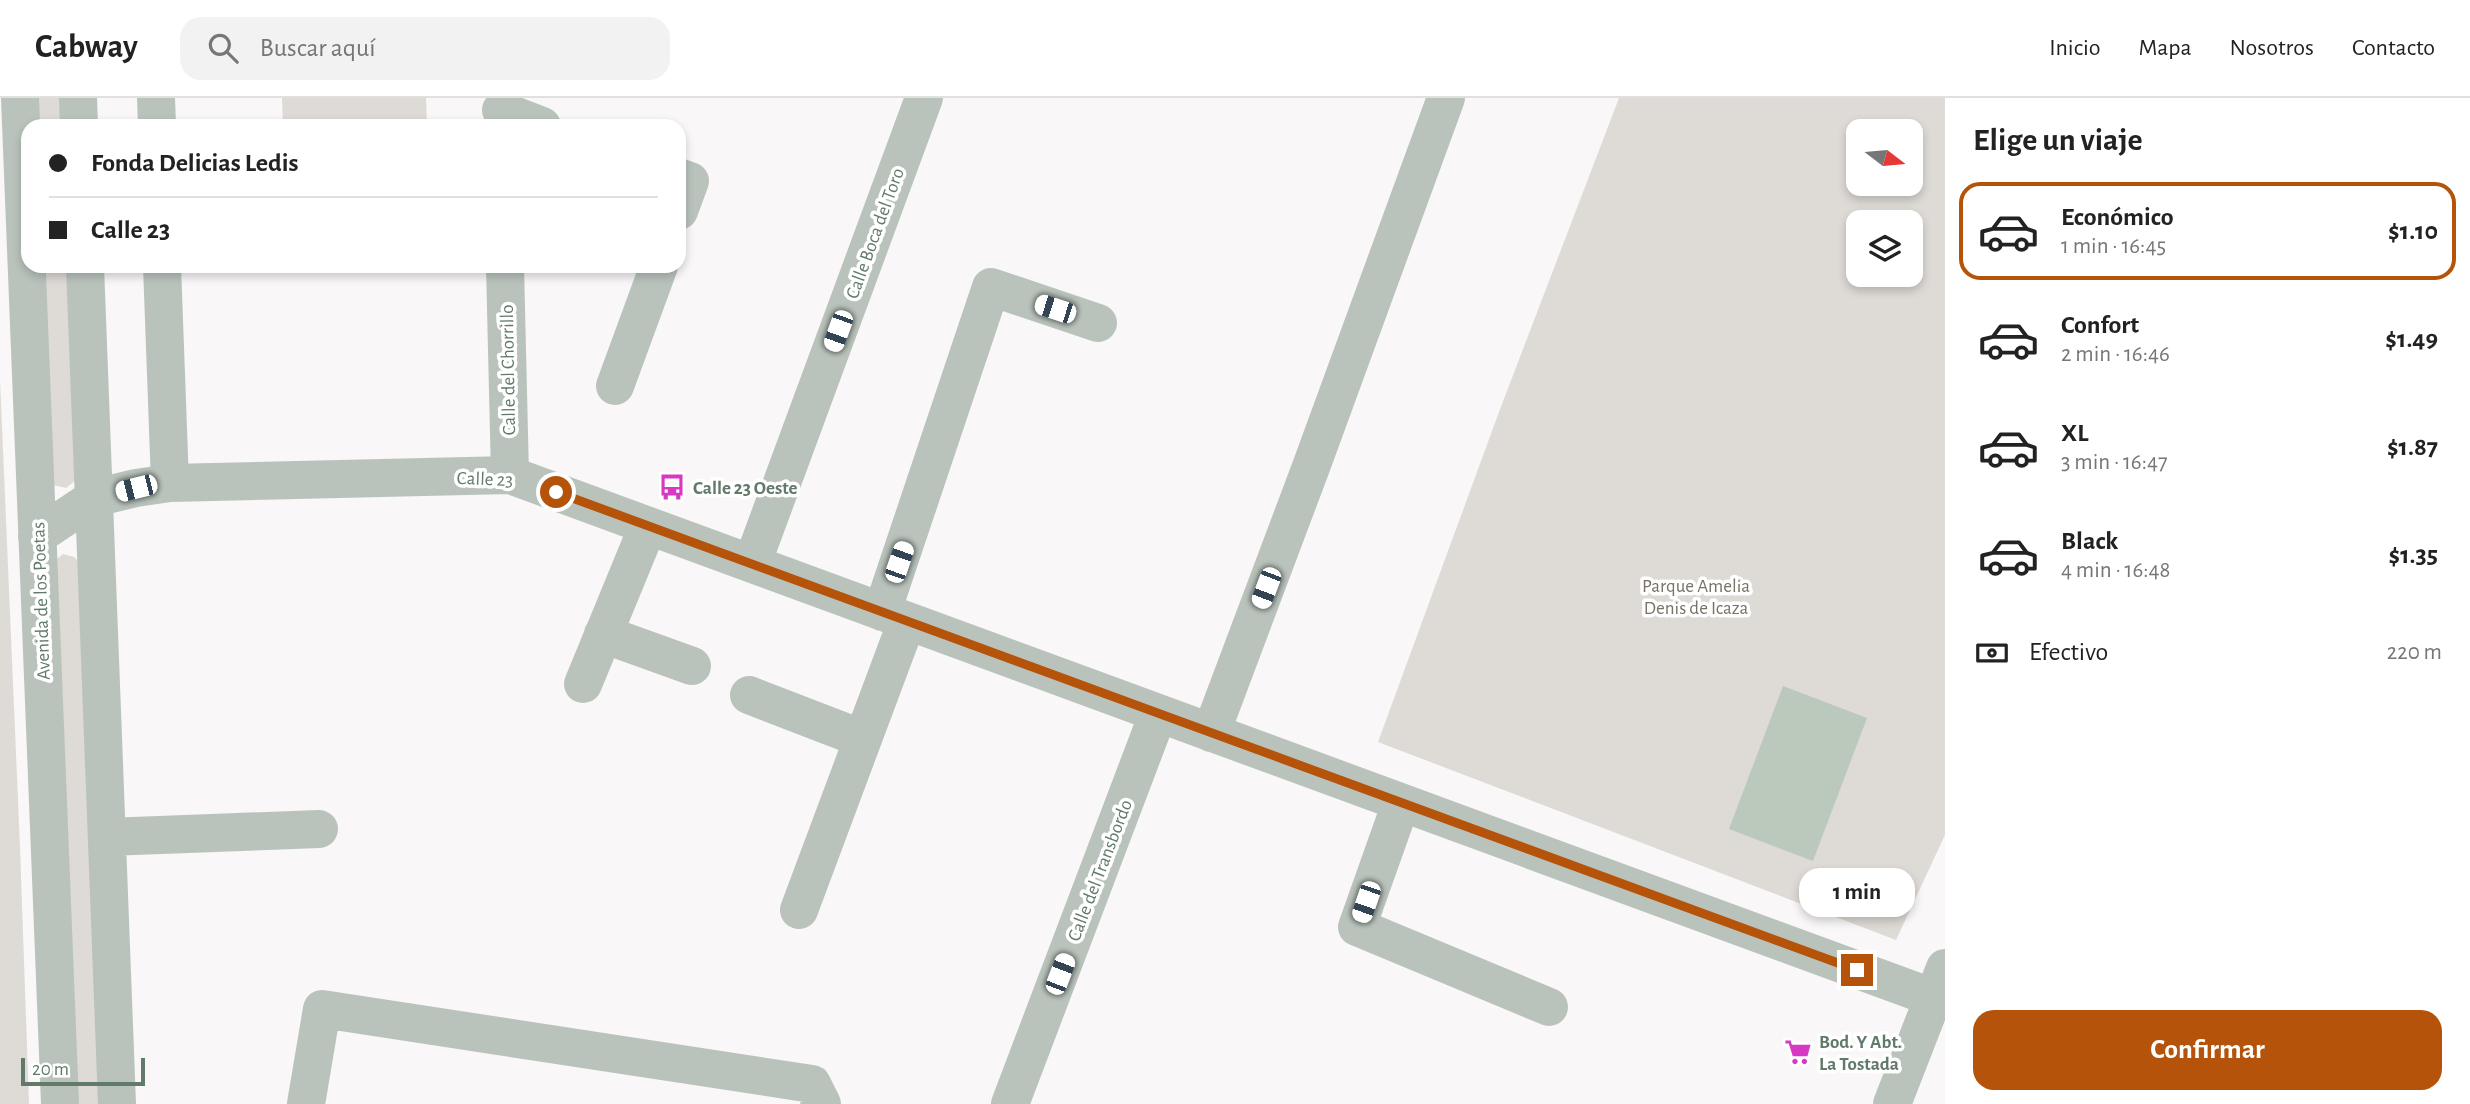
<!DOCTYPE html>
<html lang="es">
<meta charset="utf-8">
<style>
:root{--surface:#fff;--page:#f2f2f2;--text:#222;--muted:#767676;--line:#e0e0e0;--accent:#b45309}
body{margin:0;font-family:"Alegreya Sans",sans-serif;background:var(--page);color:var(--text);height:100vh;display:flex;flex-direction:column;font-size:26px;white-space:nowrap}
*{box-sizing:border-box;margin:0}
p{font-size:23px;color:var(--muted)}
.icon{flex:none;width:38px;height:38px;fill:none;stroke:currentColor;stroke-width:2;stroke-linecap:round;stroke-linejoin:round}
.map{position:relative;flex:1;overflow:hidden}
.details{display:flex;flex-direction:column;background:var(--surface);width:525px}
.details>*{flex:none}
.hud{position:absolute;left:21px;top:21px;width:665px;height:154px;border-radius:21px;box-shadow:0 4px 10px #0003;display:grid;align-content:center;height:154px;padding:0 28px;background:var(--surface)}
.needle{width:46px;rotate:106deg}
.controls{position:absolute;left:1846px;top:21px;display:grid;gap:14px}
.controls a{display:grid;place-items:center;width:77px;height:77px;border-radius:14px;background:var(--surface);box-shadow:0 4px 10px #0003;font-size:35px}
.scale{position:absolute;left:21px;bottom:18px;width:124px;box-sizing:border-box;padding-left:7px;border:4px solid #617a69;border-top:0;font-size:19px;line-height:24px;white-space:nowrap;color:#617a69;-webkit-text-stroke:5px #fff;paint-order:stroke}
.end{position:absolute;width:32px;height:32px;margin:-16px;border:9px solid #b45309;background:#fff;box-shadow:0 0 0 4px #fff}
.from{border-radius:50%}
.bubble{position:absolute;height:49px;border-radius:21px;background:var(--surface);box-shadow:0 4px 10px #0003;font-size:23px;font-weight:700;line-height:49px;text-align:center}
.car{position:absolute;width:21px;height:42px;margin:-21px -10px;border-radius:9px;box-shadow:0 0 5px 2px #0007;background:linear-gradient(#fff 24%,#345 0 40%,#fff 0 76%,#345 0 86%,#fff 0)}
.hud b{display:flex;align-items:center;gap:24px;height:66px;font-size:26px}
.hud b+b{border-top:2px solid var(--line)}
.hud i{width:18px;height:18px;background:var(--text)}
ul{padding:0;list-style:none}
li{display:flex;align-items:center;gap:21px;height:98px;margin:0 14px 10px;padding:0 14px;border:4px solid transparent;border-radius:21px}
li div{flex:1}
li b{display:block;font-size:26px}
li em{font-style:normal;font-weight:700}
li.active{border-color:var(--accent)}
li>.icon{width:63px;height:63px;stroke-width:1.5}
h2{padding:0 28px;font-size:32px;line-height:84px}
.pay{display:flex;align-items:center;gap:18px;height:77px;padding:0 28px;font-size:26px}
.pay p{margin-inline-start:auto}
.button{display:flex;gap:14px;margin-top:auto;padding:14px 28px}
.button a{flex:1;height:80px;border-radius:21px;background:var(--accent);color:#fff;font-size:28px;font-weight:700;line-height:80px;text-align:center}
header{display:flex;align-items:center;gap:42px;box-sizing:border-box;height:98px;padding:0 35px;background:var(--surface);border-bottom:2px solid var(--line)}
header strong{font-size:33px}
nav{display:flex;gap:38px;margin-inline-start:auto;font-size:24px}
.search{width:490px;height:63px;background:var(--page);display:flex;align-items:center;gap:18px;box-sizing:border-box;padding:0 24px;border-radius:21px;color:var(--muted);font-size:26px}
main{display:flex;flex:1;min-height:0}
.map>svg:first-child{display:block}
.green{fill:#dedad6;fill-rule:evenodd}
.water{fill:#bbc9bc}
.lines{fill:none;stroke-linecap:round;stroke-linejoin:round}
.minor{stroke:#b9c3bc;stroke-width:38}
.route{stroke:#b45309;stroke-width:9}
.labels{text-anchor:middle;stroke-width:7;stroke-linejoin:round;paint-order:stroke}
.street-label{font-size:19px;fill:#617a69;stroke:#fff}
.poi-label{font-size:19px;font-weight:bold;fill:#617a69;stroke:#fff;text-anchor:start}
.park-label{font-size:19px;fill:#787265;stroke:#fff}
</style>
<header>
<strong>Cabway</strong>
<div class="search"><svg class="icon" aria-label="search" viewBox="0 0 24 24"><circle cx="10" cy="10" r="6"/><path d="M15 15l6 6"/></svg>Buscar aquí</div>
<nav><a>Inicio</a><a>Mapa</a><a>Nosotros</a><a>Contacto</a></nav>
</header>
<main>
<div class="map">
<svg width="1945" height="1006" viewBox="0 0 1945 1006">
<rect width="100%" height="100%" fill="#f9f7f7"/>
<!-- green -->
<path class="green" d="M35,0H65L66,28H36Z
M282,0H426L427,28H283Z
M1619,0H1945V737L1896,842L1378,644L1499,314ZM1858,33H1911V86H1858ZM1858,124H1911V177H1858Z
M41,168H71L76,382L66,390L53,387Z
M0,282L20,749L29,1006H0Z
M63,456L74,459L78,463L104,1006H76L53,464Z"/>
<!-- water -->
<path class="water" d="M1783,588L1867,620L1813,763L1729,731Z"/>
<g class="lines">
<!-- minor -->
<path class="minor" d="M20,0L60,1006
M78,0L79,28
M156,0L157,28
M501,12L542,28
M679,79L690,83L679,113
M85,168L117,1006
M162,168L170,385
M505,168L510,377
M615,288L659,168
M37,438L94,400L136,390L170,385L510,377L1945,904
M752,466L924,0
M882,514L991,189L1098,225
M603,536L692,568
M583,586L648,428
M749,597L863,641
M1211,635L1311,369L1446,0
M1401,705L1357,829L1549,909
M107,739L319,731
M799,812L907,523
M306,1006L322,911L812,986L822,1006
M1010,1006L1158,616
M1892,1006L1945,870"/>
</g>
<g class="lines">
<!-- route -->
<path class="route" d="M556,394L1857,872"/>
</g>
<!-- icons -->
<defs>
<g id="bus-bare" transform="scale(2.1)"><path d="M-5-6H5V4H4V6H2V4H-2V6H-4V4H-5ZM-3.5-4V0h7V-4ZM-3.5 1.2v1.5H-2V1.2ZM2 1.2v1.5H3.5V1.2Z" fill="#d739c5" stroke="#fff" stroke-width="2.5" paint-order="stroke"/></g>
<g id="supermarket-bare" transform="scale(2.1)"><path d="M-6-5.5h2.5l.6 2H6L4.5 2H-2.5L-4.4-4H-6ZM-1.5 3.2a1.3 1.3 0 1 0 .1 0ZM3 3.2a1.3 1.3 0 1 0 .1 0Z" fill="#d739c5" stroke="#fff" stroke-width="2.5" paint-order="stroke"/></g>
</defs>
<g fill-rule="evenodd">
<use href="#bus-bare" x="672" y="389"/>
<use href="#supermarket-bare" x="1798" y="954"/>
</g>
<g class="labels">
<!-- street labels -->
<g class="street-label">
<text transform="translate(874 135) rotate(-70)" y="7">Calle Boca del Toro</text>
<text transform="translate(507 272) rotate(-91)" y="7">Calle del Chorrillo</text>
<text transform="translate(485 380) rotate(2)" y="7">Calle 23</text>
<text transform="translate(40 503) rotate(-92)" y="7">Avenida de los Poetas</text>
<text transform="translate(1099 772) rotate(-69)" y="7">Calle del Transbordo</text>
</g>
<!-- poi labels -->
<g class="poi-label">
<text x="693" y="396">Calle 23 Oeste</text>
<text x="1819" y="950">Bod. Y Abt.<tspan x="1819" dy="22">La Tostada</tspan></text>
</g>
<!-- park labels -->
<g class="park-label">
<text x="1696" y="494">Parque Amelia<tspan x="1696" dy="22">Denis de Icaza</tspan></text>
</g>
</g>
</svg>
<div class="controls">
<a><svg class="needle" viewBox="-14 -14 28 28"><path d="M0-13l5 13h-10z" fill="#e53935"/><path d="M0 13l5-13h-10z" fill="#767676"/></svg></a>
<a><svg class="icon" aria-label="layers" viewBox="0 0 24 24"><path d="M12 4l9 5-9 5-9-5zM3 14l9 5 9-5"/></svg></a>
</div>
<div class="scale">20 m</div>
<i class="end from" style="left:556px;top:394px"></i>
<i class="end" style="left:1857px;top:872px"></i>
<div class="bubble" style="left:1799px;top:770px;width:116px">1 min</div>
<i class="car" style="left:1055px;top:211px;rotate:288deg"></i>
<i class="car" style="left:838px;top:233px;rotate:200deg"></i>
<i class="car" style="left:136px;top:390px;rotate:256deg"></i>
<i class="car" style="left:899px;top:464px;rotate:19deg"></i>
<i class="car" style="left:1266px;top:490px;rotate:201deg"></i>
<i class="car" style="left:1366px;top:804px;rotate:199deg"></i>
<i class="car" style="left:1060px;top:876px;rotate:21deg"></i>
<div class="hud">
<b><i class="from"></i>Fonda Delicias Ledis</b>
<b><i></i>Calle 23</b>
</div>
</div>
<section class="details">
<h2>Elige un viaje</h2>
<ul>
<li class="active"><svg class="icon" aria-label="car" viewBox="0 0 24 24"><path d="M5 17H2v-5l4-1 3-4h7l3 4 3 1v5h-3M9 17h6M6 11h13"/><circle cx="7" cy="17" r="2"/><circle cx="17" cy="17" r="2"/></svg><div><b>Económico</b><p>1 min · 16:45</p></div><em>$1.10</em></li>
<li><svg class="icon" aria-label="car" viewBox="0 0 24 24"><path d="M5 17H2v-5l4-1 3-4h7l3 4 3 1v5h-3M9 17h6M6 11h13"/><circle cx="7" cy="17" r="2"/><circle cx="17" cy="17" r="2"/></svg><div><b>Confort</b><p>2 min · 16:46</p></div><em>$1.49</em></li>
<li><svg class="icon" aria-label="car" viewBox="0 0 24 24"><path d="M5 17H2v-5l4-1 3-4h7l3 4 3 1v5h-3M9 17h6M6 11h13"/><circle cx="7" cy="17" r="2"/><circle cx="17" cy="17" r="2"/></svg><div><b>XL</b><p>3 min · 16:47</p></div><em>$1.87</em></li>
<li><svg class="icon" aria-label="car" viewBox="0 0 24 24"><path d="M5 17H2v-5l4-1 3-4h7l3 4 3 1v5h-3M9 17h6M6 11h13"/><circle cx="7" cy="17" r="2"/><circle cx="17" cy="17" r="2"/></svg><div><b>Black</b><p>4 min · 16:48</p></div><em>$1.35</em></li>
</ul>
<div class="pay"><svg class="icon" aria-label="cash" viewBox="0 0 24 24"><path d="M3 7h18v10H3z"/><circle cx="12" cy="12" r="2"/></svg>Efectivo<p>220 m</p></div>
<div class="button"><a>Confirmar</a></div>
</section>
</main>
